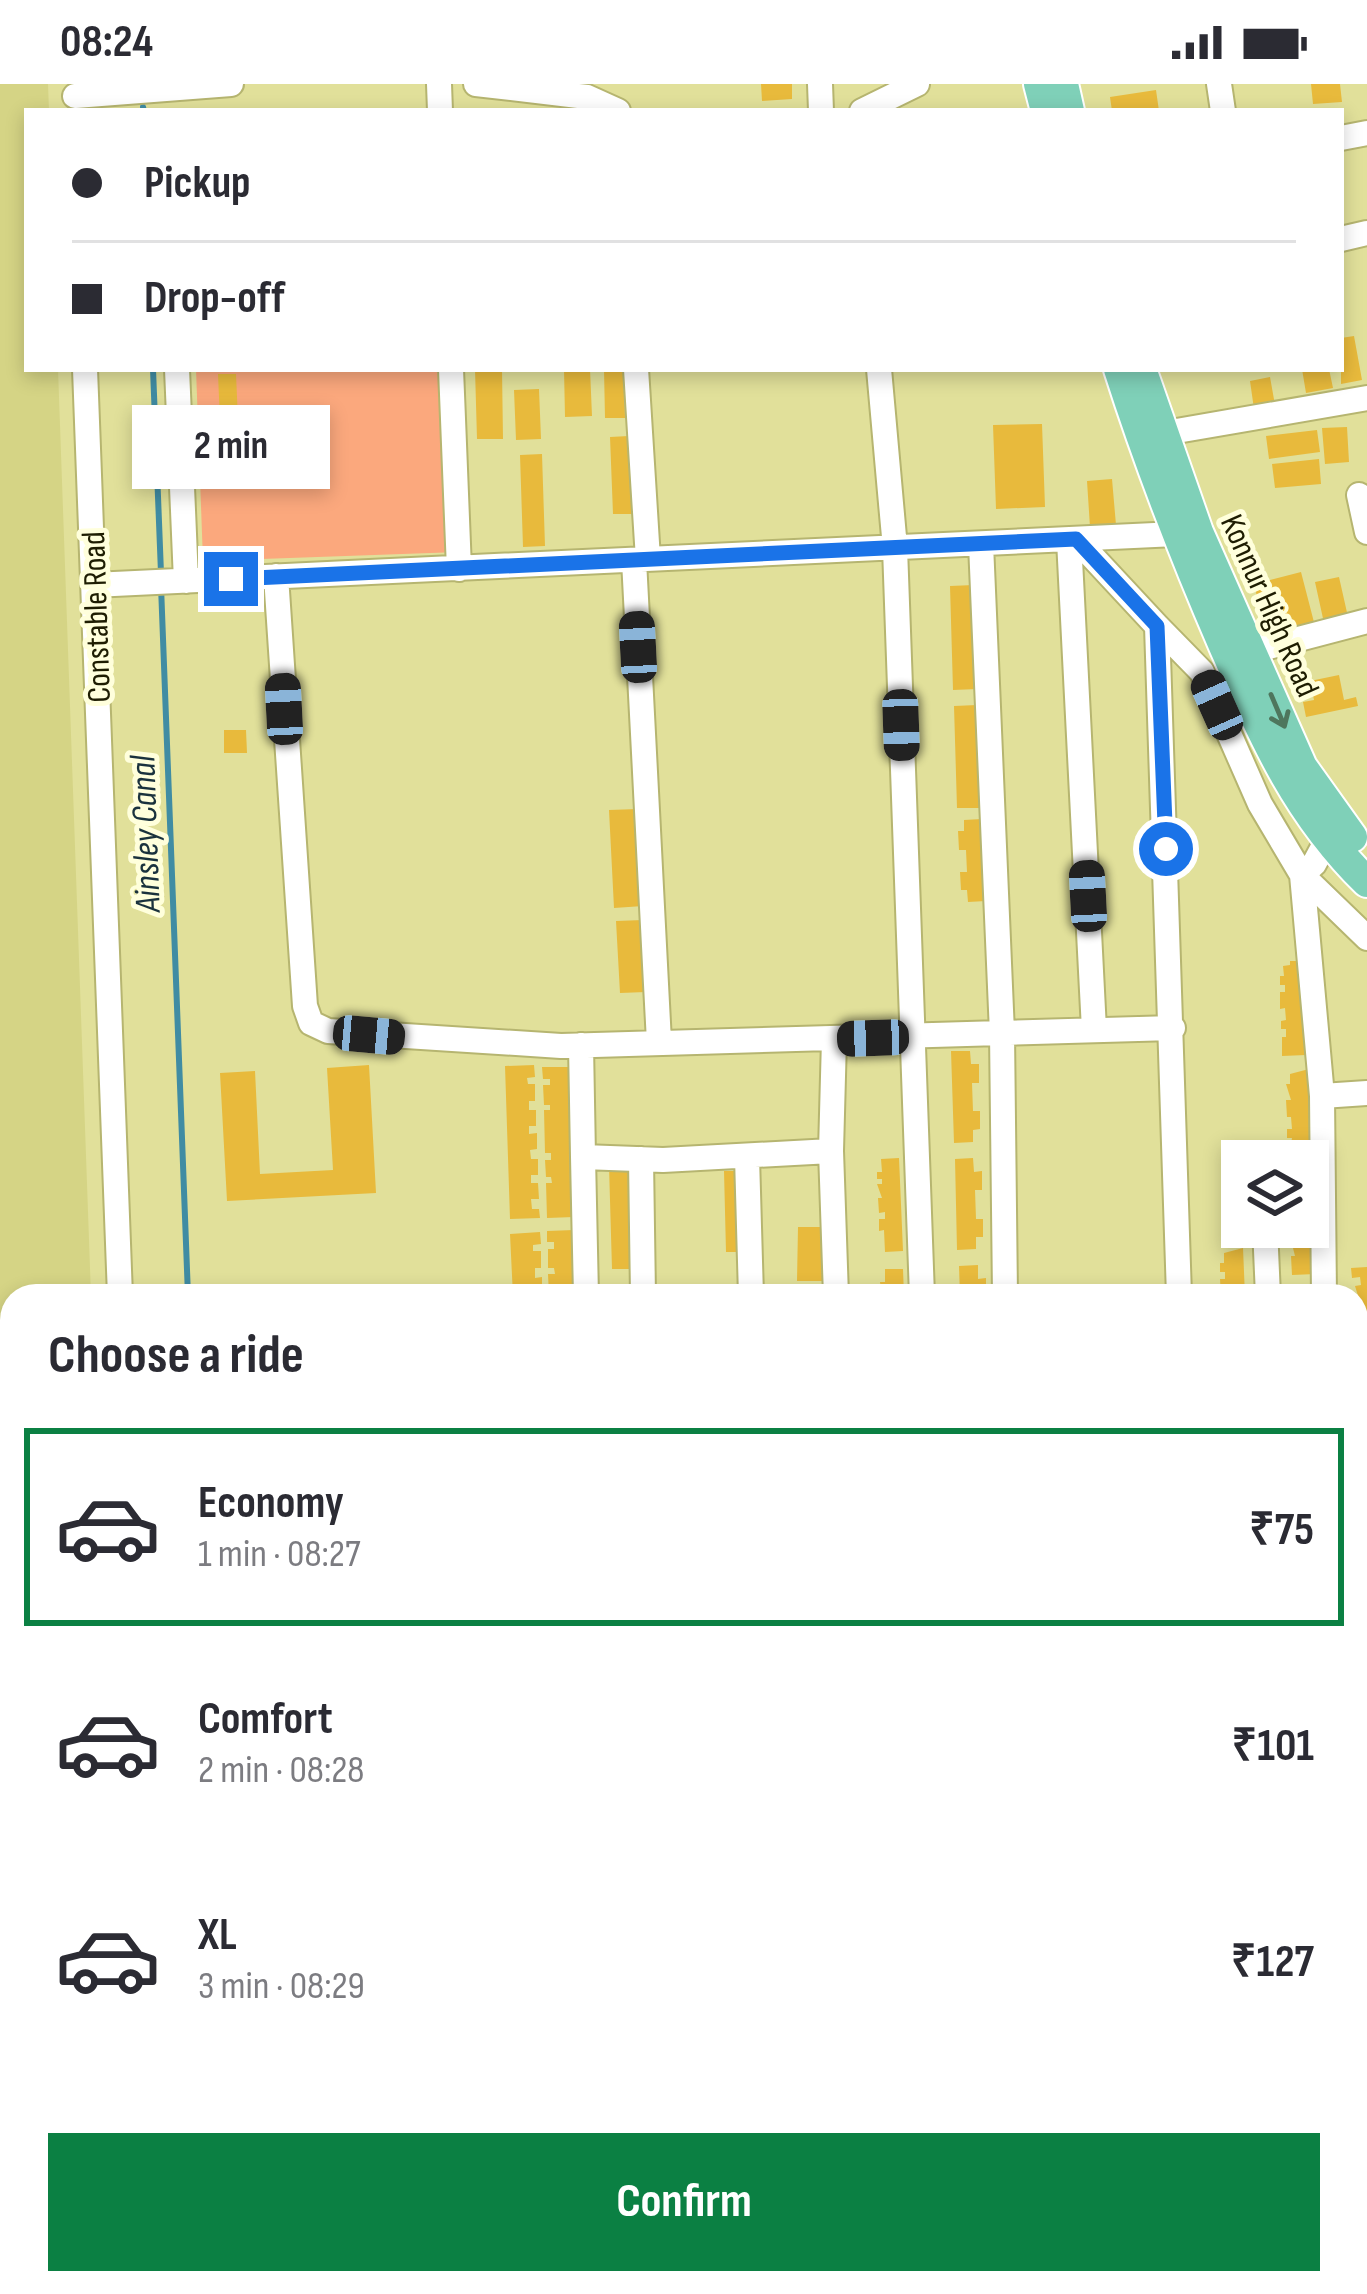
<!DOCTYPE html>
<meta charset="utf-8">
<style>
:root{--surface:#fff;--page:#f7f7f7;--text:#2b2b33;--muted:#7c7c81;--line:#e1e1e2;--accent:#0b8043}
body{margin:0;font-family:"Sofia Sans Condensed",sans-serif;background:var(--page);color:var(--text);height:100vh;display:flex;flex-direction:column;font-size:45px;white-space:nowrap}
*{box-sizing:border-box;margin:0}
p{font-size:39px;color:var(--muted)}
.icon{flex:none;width:66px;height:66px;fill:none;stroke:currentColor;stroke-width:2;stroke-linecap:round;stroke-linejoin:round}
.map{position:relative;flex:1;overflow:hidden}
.drawer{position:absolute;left:0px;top:1200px;width:1368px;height:1011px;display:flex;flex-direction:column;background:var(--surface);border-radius:36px 36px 0 0;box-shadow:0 6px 18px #0003}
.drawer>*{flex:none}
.banner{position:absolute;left:24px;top:24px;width:1320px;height:264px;border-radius:0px;box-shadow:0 6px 18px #0003;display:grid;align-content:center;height:264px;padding:0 48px;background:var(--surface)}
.buttons{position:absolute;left:1221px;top:1056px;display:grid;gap:24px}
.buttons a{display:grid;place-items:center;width:108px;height:108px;border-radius:0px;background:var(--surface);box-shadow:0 6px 18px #0003;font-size:60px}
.end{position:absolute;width:54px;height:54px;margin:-27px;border:15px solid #1a73e8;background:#fff;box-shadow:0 0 0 6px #fff}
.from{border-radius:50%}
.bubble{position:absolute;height:84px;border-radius:0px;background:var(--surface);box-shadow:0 6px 18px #0003;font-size:39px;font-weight:700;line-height:84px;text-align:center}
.car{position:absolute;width:36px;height:72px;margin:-36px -18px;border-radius:15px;box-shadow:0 0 9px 3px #0007;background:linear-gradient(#222 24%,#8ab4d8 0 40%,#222 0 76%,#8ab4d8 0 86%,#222 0)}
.banner b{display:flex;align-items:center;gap:42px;height:114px;font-size:45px}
.banner b+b{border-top:3px solid var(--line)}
.banner i{width:30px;height:30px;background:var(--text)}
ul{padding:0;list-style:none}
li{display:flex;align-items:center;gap:36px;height:198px;margin:0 24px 18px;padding:0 24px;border:6px solid transparent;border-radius:0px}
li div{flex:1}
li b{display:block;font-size:45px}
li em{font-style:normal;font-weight:700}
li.current{border-color:var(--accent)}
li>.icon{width:108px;height:108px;stroke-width:1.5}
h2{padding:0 48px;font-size:54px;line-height:144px}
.cta{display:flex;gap:24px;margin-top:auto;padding:24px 48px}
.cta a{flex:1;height:138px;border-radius:0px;background:var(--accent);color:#fff;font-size:48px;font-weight:700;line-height:138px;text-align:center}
.status{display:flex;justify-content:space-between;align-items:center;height:84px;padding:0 60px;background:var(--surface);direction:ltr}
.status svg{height:33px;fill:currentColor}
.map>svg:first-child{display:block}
.built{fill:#d5d485}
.green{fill:#fba87d}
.water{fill:#4ebce8;stroke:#408ca3;stroke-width:3}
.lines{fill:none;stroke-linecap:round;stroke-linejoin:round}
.stream{stroke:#408ca3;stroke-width:6}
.building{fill:#e8ba3c}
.minor-casing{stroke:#b6b570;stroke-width:28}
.major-casing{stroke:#fff;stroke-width:34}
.minor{stroke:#fff;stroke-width:24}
.major{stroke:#7fd0b8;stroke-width:30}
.oneway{stroke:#4e765d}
.route{stroke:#1a73e8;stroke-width:15}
.labels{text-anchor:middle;stroke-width:10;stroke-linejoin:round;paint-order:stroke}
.street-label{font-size:33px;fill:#1e1d02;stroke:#ffffdc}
.water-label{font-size:36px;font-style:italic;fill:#1a323d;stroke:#ffffdc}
</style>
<div class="status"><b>08:24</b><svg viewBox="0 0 49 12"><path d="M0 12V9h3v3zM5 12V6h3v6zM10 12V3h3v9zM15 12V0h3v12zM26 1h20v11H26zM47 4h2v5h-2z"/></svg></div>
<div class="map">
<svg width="1367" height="2210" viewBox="0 0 1367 2210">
<rect width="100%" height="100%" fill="#e1e09a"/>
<!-- built -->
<path class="built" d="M0,0H48L49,27H27V285H58L91,1212H12V2199H954L953,2210H0Z
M1356,1327H1367V2020L1356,2019Z
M1356,2076L1367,2077V2210H995L996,2199H1356Z"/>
<!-- green -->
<path class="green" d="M196,285H452L459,468L203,477Z"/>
<!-- water -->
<path class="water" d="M166,2199H367L485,2210H165Z"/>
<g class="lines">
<!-- stream -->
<path class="stream" d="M143,23L144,27
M153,285L161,489
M161,502L188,1212
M1356,1299H1367"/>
</g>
<!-- building -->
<path class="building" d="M761,0H792V15L762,17Z
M1311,0H1340L1342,18L1313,20Z
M1156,6L1159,27H1112L1110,13Z
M1354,252L1362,296L1341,300V254Z
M475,285H502L503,355H477Z
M564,285H590L592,332L565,333Z
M604,285H624L625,334H605Z
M1302,285H1329L1333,304L1306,309Z
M218,290H236L240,382L222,383Z
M1270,293L1275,321L1254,325L1250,297Z
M539,305L541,355L516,356L514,306Z
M1042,340L1045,423L996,425L993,341Z
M1347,343L1349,378L1325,380L1322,344Z
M1317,346L1320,368L1269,375L1266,352Z
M629,352L632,430H613L610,353Z
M542,370L545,462L523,463L520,371Z
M1319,375L1321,400L1275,404L1272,380Z
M1112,395L1116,441L1090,443L1087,397Z
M1301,488L1316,546L1268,558L1254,500Z
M1339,493L1348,533L1324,539L1315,498Z
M974,501L978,605L953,606L950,502Z
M1339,591L1344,616L1356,613L1358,622L1306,633L1303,618L1314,616L1310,597Z
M977,621L981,724H957L954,622Z
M224,646H246L247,669H224Z
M638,725L643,822L614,824L609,726Z
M982,735L986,817L968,818L967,806H961L960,788H967L966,766H959L958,747H964V736Z
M643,836L646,908L620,909L616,837Z
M1290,877H1303L1306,971L1282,972V953H1286V945H1281V937L1286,936L1285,924L1280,925V908H1285V901H1280V892H1284L1283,882L1290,881Z
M951,967H970L971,980H979V999H972L973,1027H980V1045L973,1046V1058L954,1059Z
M369,981L376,1109L227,1117L220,989L255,987L260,1090L333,1086L327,984Z
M534,981L535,993L527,994L528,1000H535V1017H529V1026H536V1042H529V1050L537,1049V1065L530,1066L531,1075H538V1091H531V1099H538L539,1115H531L532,1125H539L540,1134L510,1135L505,982Z
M542,983H570L574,1133L547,1134L546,1099H552L551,1093H546L545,1076H551V1069H545L544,1026H550V1021H544L543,1001H550V995H543Z
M1309,985L1312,1077H1288L1292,1054H1287V1045H1292L1291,1033H1287L1286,1016H1291L1286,1000H1290V990Z
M899,1074L903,1167L885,1168L884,1146L879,1147V1135H885V1128L879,1129L878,1114H882L877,1100H882V1095H877V1088H882L881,1075Z
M973,1074L974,1088L982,1087V1106H975L976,1135H983V1153H976V1165L957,1166L955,1075Z
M609,1082H632L636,1185H612Z
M724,1087H741L743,1168H726Z
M1308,1096H1312L1316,1190L1292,1191L1291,1172H1295L1291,1156H1296L1295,1143H1308Z
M798,1143H823L822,1197H797Z
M574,1146L576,1212H549L548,1190H555L554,1184H548V1165H554V1158H547V1147Z
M540,1148L541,1160L533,1161V1167H541V1184H535V1194L542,1193V1209L513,1212L510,1150Z
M1243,1164L1245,1212H1221L1220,1195H1225V1188H1220V1179H1224V1169Z
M978,1181V1195L986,1194V1212H960L959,1182Z
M1367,1183V1234L1356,1235V1226L1362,1225L1355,1202L1361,1201L1360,1193L1352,1194L1351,1184Z
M885,1185H903L904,1212H886L885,1205H881L880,1198H885Z"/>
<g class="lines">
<!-- minor casing -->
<g class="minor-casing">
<path id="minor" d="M439,0L440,27
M476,0L587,13L618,27
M820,0L821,27
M1219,0L1223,27
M75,12L231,0
M862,27L917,0
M1341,54L1367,49
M1341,155L1367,149
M85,285L120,1212
M177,285L186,497
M451,285L459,485
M636,285L648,475
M879,285L895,464L922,1212
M1165,349L1367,314
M1359,411L1367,448
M1076,455L1157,542L1179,1212
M1069,456L1094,946
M981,460L1002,949L1005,1212
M634,476L659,958
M276,492L305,922L311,939L328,947L561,962L1173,944
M93,501L1176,450
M1157,542L1202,588L1260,720L1302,791L1367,854
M1253,567L1367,537
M834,955L831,1067L836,1212
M581,961L583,1073L663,1076L831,1067
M1322,1012L1367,1009
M583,1073L586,1212
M747,1073L751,1212
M641,1075L643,1212
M1265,1143L1268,1212
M1324,1212L1322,1012L1302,791L1314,780L1328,754
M1356,1261L1367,1259
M1356,1742L1360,1755L1356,1766
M1356,2057L1367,2058
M29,2210L37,2199
M969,2210L970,2199"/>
</g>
<!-- major casing -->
<g class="major-casing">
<path id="major" d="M1039,0L1046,27
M1063,0L1069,27
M1119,285C1149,379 1185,472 1224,562C1263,651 1296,729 1367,798
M1141,285L1198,448L1302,683L1352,753"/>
</g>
<!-- minor -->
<use href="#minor" class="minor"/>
<!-- major -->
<use href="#major" class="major"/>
</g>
<!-- one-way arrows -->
<defs><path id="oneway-shaft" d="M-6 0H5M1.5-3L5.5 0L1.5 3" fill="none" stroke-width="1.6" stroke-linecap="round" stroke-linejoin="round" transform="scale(3)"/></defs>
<use class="oneway" href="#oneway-shaft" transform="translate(1278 627) rotate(67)"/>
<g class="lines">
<!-- route -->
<path class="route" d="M231,495L1076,455L1157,542L1166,765"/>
</g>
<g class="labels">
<!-- street labels -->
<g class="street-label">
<text transform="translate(1271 521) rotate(66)" y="12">Konnur High Road</text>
<text transform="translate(95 533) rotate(-92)" y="12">Constable Road</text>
</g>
<!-- water labels -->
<g class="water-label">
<text transform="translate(144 750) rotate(-92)" y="13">Ainsley Canal</text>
</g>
</g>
</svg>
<div class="buttons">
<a><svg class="icon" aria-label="layers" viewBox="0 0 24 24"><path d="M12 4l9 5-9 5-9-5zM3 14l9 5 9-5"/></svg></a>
</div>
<i class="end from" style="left:1166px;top:765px"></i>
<i class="end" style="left:231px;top:495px"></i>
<div class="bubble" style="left:132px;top:321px;width:198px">2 min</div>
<i class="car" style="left:638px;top:563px;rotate:357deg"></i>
<i class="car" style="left:1217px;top:621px;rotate:336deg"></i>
<i class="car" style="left:284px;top:625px;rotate:357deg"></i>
<i class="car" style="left:901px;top:641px;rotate:178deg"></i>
<i class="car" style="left:1088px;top:812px;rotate:357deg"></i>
<i class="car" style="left:369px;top:951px;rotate:95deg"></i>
<i class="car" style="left:873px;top:954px;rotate:268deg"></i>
<div class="banner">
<b><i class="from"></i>Pickup</b>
<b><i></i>Drop-off</b>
</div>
<section class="drawer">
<h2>Choose a ride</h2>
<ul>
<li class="current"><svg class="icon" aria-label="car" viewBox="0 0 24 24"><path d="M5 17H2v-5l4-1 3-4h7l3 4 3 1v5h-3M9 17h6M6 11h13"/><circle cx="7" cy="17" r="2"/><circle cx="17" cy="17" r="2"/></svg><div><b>Economy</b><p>1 min · 08:27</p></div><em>₹75</em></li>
<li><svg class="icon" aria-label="car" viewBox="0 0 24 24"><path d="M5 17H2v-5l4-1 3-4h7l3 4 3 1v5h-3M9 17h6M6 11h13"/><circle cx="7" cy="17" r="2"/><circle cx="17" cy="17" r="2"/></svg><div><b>Comfort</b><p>2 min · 08:28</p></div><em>₹101</em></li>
<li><svg class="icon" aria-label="car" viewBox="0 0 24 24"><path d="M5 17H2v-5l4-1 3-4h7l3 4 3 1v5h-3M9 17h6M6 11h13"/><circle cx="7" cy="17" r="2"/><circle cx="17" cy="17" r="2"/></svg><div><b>XL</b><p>3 min · 08:29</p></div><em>₹127</em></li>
</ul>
<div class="cta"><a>Confirm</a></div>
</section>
</div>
